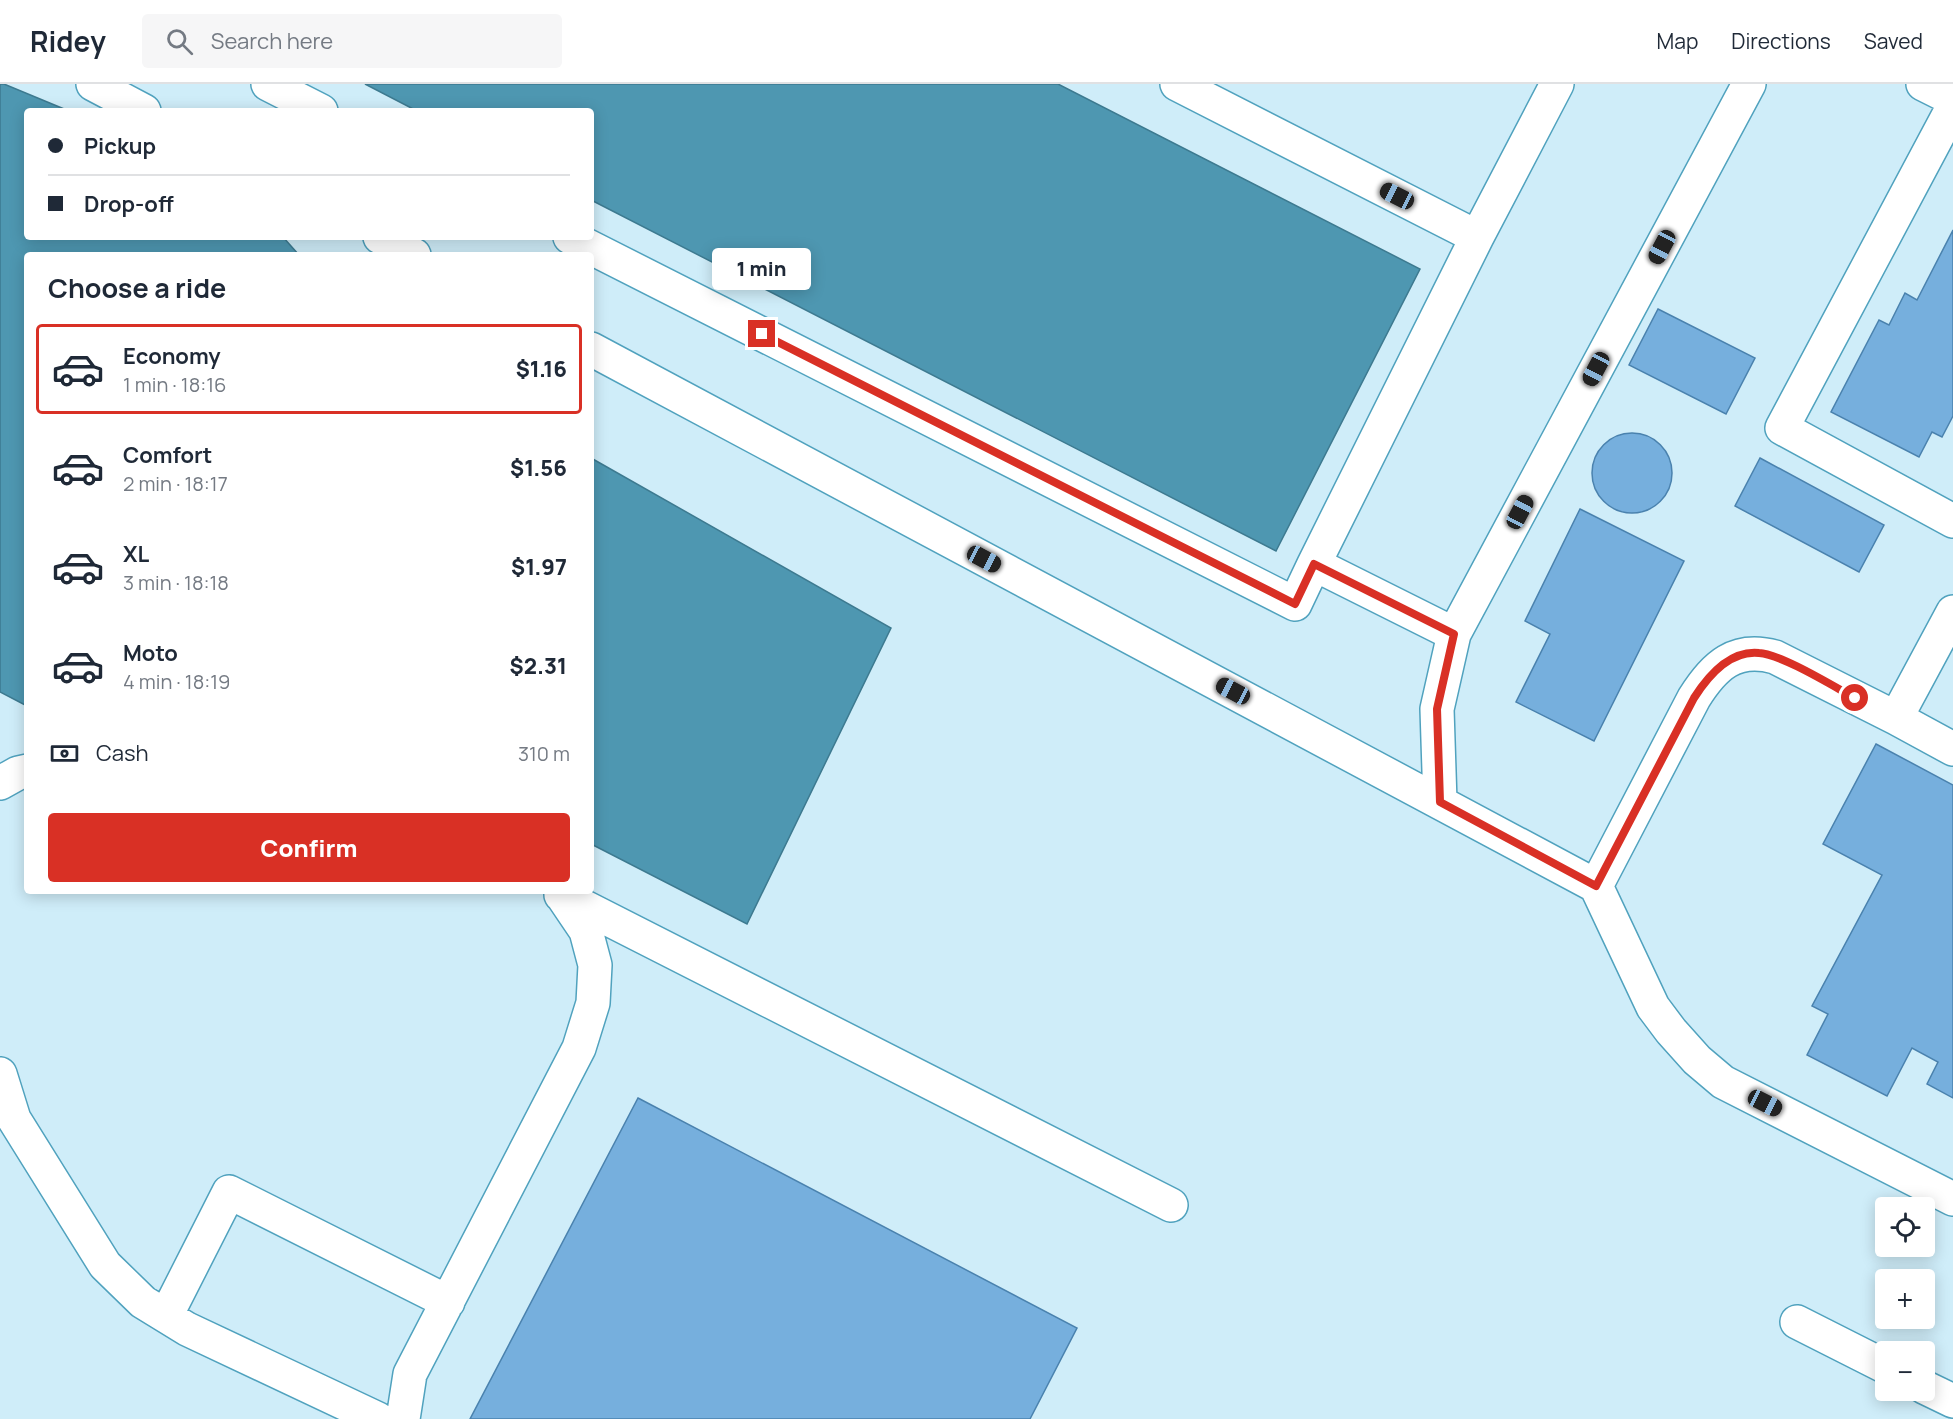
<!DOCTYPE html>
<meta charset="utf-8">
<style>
:root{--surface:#fff;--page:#f6f6f7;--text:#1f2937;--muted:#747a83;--line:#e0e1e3;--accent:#d93025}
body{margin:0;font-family:Manrope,sans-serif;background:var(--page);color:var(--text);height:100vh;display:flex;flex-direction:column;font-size:22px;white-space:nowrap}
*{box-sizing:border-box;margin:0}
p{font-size:20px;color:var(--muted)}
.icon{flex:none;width:33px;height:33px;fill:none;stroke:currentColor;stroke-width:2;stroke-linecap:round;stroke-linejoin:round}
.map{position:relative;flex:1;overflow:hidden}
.drawer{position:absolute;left:24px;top:168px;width:570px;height:642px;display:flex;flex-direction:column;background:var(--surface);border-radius:6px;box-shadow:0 3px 15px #0003}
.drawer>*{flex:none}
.banner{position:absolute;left:24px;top:24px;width:570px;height:132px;border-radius:6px;box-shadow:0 3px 15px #0003;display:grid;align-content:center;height:132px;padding:0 24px;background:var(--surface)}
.fabs{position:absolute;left:1875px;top:1113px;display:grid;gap:12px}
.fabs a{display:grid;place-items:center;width:60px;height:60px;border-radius:6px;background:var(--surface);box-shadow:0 3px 15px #0003;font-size:30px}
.end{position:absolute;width:27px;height:27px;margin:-14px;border:8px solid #d93025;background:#fff;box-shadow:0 0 0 3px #fff}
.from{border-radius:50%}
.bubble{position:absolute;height:42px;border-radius:6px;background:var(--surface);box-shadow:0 3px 15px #0003;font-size:20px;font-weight:800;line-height:42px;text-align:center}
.car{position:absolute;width:18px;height:36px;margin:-18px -9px;border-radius:8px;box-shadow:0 0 4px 2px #0007;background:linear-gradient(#222 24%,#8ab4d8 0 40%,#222 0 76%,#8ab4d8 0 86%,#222 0)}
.banner b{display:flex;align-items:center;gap:21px;height:57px;font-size:22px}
.banner b+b{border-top:2px solid var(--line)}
.banner i{width:15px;height:15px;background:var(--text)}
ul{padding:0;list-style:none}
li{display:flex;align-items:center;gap:18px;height:90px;margin:0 12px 9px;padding:0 12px;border:3px solid transparent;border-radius:6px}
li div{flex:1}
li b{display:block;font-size:22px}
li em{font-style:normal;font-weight:800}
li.on{border-color:var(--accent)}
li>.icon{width:54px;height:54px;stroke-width:1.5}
h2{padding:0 24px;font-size:27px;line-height:72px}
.pay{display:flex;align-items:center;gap:15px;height:66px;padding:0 24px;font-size:22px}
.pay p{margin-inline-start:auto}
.action{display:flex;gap:12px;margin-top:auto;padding:12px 24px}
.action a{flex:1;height:69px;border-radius:6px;background:var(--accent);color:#fff;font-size:24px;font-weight:800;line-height:69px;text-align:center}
header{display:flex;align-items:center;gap:36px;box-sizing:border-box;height:84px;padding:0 30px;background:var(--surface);border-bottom:2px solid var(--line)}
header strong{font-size:28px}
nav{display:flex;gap:33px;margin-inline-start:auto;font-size:21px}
.search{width:420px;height:54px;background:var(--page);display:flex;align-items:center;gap:15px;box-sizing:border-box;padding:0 21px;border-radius:6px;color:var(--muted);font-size:22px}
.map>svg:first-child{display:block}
.water{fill:#4e97b1;stroke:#3d7a90;stroke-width:1.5}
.building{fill:#76afdd;stroke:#4a82ae;stroke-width:1.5}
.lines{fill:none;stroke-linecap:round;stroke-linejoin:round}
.minor-casing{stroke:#50a2be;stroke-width:36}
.minor{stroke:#fff;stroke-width:33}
.route{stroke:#d93025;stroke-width:8}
</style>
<header>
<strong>Ridey</strong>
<div class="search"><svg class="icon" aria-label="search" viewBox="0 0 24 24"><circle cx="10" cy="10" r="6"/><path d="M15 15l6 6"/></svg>Search here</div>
<nav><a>Map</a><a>Directions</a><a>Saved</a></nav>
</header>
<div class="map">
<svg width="1953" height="1335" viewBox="0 0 1953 1335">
<rect width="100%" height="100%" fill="#cfedf9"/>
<!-- water -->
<path class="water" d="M0,0H4L69,27H27V153H283L299,171H27V622L0,608Z
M365,0H1058L1420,185L1276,467L591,116V27H417Z
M591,374L891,544L747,840L591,760Z"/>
<!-- building -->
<path class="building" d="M1953,146V332L1942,353L1932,348L1919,373L1831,328L1879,236L1889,241L1905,209L1917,216Z
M1658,225L1755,274L1726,330L1629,281Z
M1592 389a40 40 0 1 1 80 0a40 40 0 1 1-80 0Z
M1760,374L1884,441L1859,488L1735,422Z
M1580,425L1684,477L1594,657L1516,618L1550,550L1525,537Z
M1876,660L1953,701V1014L1927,1000L1938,978L1912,964L1887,1012L1807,971L1828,930L1812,922L1882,791L1823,760Z
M638,1014L1077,1244L1030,1335H470Z"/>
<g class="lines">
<!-- minor casing -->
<g class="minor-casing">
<path id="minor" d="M93,0L144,27
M268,0L321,27
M1177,0L1477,153
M1923,0L1953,15
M1953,23L1782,344L1953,437
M380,153L414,171
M570,153L1295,520L1314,480
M591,265L1596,802L1653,923L1671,947L1697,976L1723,998L1953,1115
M1953,528L1896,634L1953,665
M1454,550L1749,0
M0,699L18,689L27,687
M1440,718L1437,625L1454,550L1314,480L1477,153L1557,0
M1596,802L1694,614C1714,582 1735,562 1775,573L1896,634
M561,811L1171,1121
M0,990L14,1035L105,1181L143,1218L187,1245L378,1335
M166,1232L229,1108L448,1218
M1797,1238L1886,1283
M1924,1303L1953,1317
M403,1335L410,1290L579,964L593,919L595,881L586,847L563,813"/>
</g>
<!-- minor -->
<use href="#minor" class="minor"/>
</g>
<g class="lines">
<!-- route -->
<path class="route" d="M762,250L1295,520L1314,480L1454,550L1437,625L1440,718L1596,802L1694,614C1708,592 1730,566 1759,569C1781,570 1833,602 1855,614"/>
</g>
</svg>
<div class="fabs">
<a><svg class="icon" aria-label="locate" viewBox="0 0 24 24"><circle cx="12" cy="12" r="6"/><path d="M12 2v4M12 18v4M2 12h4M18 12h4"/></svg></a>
<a>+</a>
<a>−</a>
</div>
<i class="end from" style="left:1855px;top:614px"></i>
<i class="end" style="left:762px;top:250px"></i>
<div class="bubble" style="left:712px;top:164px;width:99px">1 min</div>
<i class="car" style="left:1397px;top:112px;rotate:297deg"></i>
<i class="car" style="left:1662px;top:163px;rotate:208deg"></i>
<i class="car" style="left:1596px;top:285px;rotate:208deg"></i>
<i class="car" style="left:1520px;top:428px;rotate:28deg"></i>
<i class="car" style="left:984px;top:475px;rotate:118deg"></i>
<i class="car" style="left:1233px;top:607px;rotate:298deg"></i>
<i class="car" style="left:1765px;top:1019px;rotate:117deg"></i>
<div class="banner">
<b><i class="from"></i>Pickup</b>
<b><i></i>Drop-off</b>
</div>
<section class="drawer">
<h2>Choose a ride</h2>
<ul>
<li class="on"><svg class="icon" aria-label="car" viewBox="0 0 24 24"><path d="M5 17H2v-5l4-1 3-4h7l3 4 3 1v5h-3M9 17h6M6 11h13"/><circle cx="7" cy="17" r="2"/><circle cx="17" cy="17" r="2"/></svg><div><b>Economy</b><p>1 min · 18:16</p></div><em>$1.16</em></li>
<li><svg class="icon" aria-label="car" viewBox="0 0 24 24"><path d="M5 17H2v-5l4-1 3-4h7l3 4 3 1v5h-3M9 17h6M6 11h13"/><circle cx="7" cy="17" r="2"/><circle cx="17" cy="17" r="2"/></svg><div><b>Comfort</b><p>2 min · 18:17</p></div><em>$1.56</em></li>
<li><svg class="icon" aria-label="car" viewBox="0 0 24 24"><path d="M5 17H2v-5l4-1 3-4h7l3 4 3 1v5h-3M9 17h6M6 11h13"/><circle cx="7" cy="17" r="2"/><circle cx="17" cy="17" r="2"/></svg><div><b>XL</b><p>3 min · 18:18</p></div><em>$1.97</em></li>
<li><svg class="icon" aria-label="car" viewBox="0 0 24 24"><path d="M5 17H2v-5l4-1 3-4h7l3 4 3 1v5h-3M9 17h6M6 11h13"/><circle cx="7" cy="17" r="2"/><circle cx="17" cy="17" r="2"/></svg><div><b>Moto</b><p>4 min · 18:19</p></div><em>$2.31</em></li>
</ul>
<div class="pay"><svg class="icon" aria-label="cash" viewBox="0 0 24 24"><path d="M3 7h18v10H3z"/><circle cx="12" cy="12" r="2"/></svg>Cash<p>310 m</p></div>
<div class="action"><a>Confirm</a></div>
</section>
</div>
